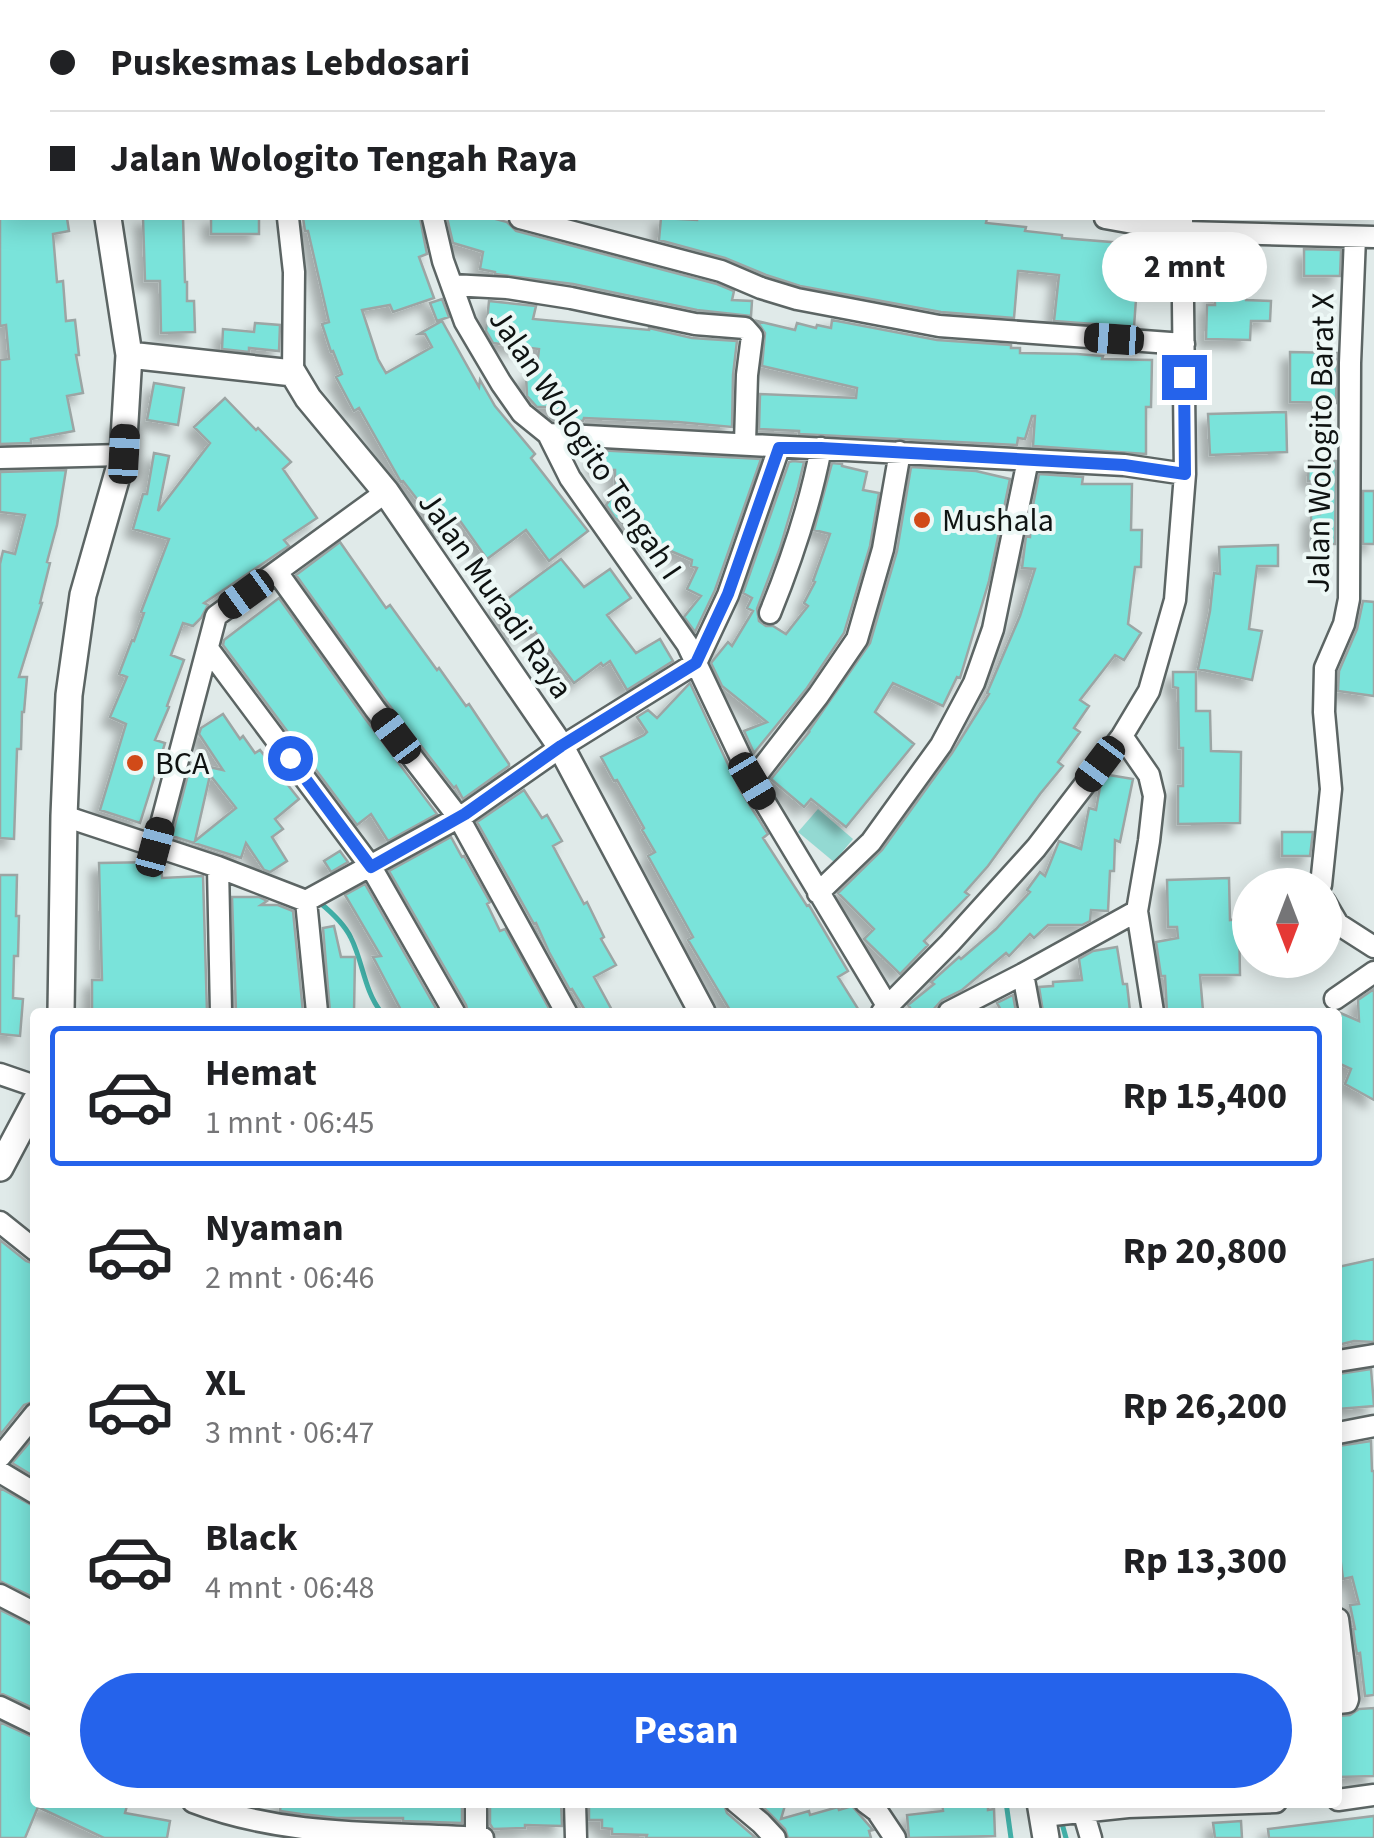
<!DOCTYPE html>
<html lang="id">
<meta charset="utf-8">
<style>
:root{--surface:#fff;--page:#f2f2f2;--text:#202124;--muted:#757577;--line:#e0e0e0;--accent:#2563eb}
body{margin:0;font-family:"Source Sans 3",sans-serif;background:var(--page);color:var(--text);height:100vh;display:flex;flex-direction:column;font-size:38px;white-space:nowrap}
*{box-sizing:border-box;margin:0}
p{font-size:32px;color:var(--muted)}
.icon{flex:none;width:55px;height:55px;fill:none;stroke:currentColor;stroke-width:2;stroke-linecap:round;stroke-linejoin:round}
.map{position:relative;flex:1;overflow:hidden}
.side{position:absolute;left:30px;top:1008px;width:1312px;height:800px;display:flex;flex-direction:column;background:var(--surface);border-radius:10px;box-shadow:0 5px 25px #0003}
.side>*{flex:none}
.guide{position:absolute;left:0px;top:0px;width:1375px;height:220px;box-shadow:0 5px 25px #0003;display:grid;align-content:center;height:220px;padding:0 50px;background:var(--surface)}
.needle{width:65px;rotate:180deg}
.tools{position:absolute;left:1232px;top:868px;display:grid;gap:20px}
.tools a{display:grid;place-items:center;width:110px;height:110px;border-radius:50%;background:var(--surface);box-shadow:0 5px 25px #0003;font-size:50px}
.end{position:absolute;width:45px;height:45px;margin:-22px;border:12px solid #2563eb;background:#fff;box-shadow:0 0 0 5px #fff}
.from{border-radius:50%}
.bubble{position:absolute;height:70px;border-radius:35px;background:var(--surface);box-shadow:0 5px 25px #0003;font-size:32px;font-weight:700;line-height:70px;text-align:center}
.car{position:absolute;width:30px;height:60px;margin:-30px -15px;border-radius:12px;box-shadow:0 0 8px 2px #0007;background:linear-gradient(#222 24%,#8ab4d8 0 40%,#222 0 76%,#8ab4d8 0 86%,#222 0)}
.guide b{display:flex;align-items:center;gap:35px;height:95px;font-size:38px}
.guide b+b{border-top:2px solid var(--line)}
.guide i{width:25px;height:25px;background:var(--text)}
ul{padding:18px 0 0;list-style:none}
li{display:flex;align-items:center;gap:30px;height:140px;margin:0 20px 15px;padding:0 30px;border:5px solid transparent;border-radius:10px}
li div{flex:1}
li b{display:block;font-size:38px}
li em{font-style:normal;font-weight:700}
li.on{border-color:var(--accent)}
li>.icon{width:90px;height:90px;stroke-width:1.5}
.primary-button{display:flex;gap:20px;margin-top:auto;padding:20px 50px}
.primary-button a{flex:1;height:115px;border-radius:60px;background:var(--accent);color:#fff;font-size:40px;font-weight:700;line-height:115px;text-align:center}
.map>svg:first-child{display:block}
.green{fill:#93d9d2}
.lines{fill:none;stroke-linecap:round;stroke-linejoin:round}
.stream{stroke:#42b0a8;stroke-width:5}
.building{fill:#7ae3da;stroke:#9ca5a4;stroke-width:2.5;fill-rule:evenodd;filter:url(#shadow)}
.minor-casing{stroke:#5c6564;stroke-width:25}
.tertiary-casing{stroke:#5c6564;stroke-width:30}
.minor{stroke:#fff;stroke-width:20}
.tertiary{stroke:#fff;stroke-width:25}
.route{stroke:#2563eb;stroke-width:12}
.poi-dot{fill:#d14a18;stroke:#edf8f6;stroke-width:4}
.labels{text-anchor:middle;stroke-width:8;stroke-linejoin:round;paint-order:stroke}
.street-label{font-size:32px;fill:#0f1312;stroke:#edf8f6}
.poi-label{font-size:32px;fill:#0f1312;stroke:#edf8f6;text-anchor:start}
</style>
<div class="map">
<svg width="1374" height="1838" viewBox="0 0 1374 1838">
<defs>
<filter id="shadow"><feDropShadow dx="-8" dy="8" stdDeviation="5" flood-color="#0004"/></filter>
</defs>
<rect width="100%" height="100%" fill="#e0eae9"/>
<!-- green -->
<path class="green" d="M818,809L853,839L834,862L798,832Z"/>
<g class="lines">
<!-- stream -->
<path class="stream" d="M319,902C330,911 345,925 351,938C363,962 364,990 381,1012
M804,1802L811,1804L860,1802
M1006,1802L1011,1838
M1061,1820L1066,1838"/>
</g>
<!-- building -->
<path class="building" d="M0,218H67L69,231L53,234L57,282L63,281L66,321L75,320L79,355H76L83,393L67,396L74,431L31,439V443L0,444V360L9,359L6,325L0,326Z
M143,218H183L185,282H187V301H194L195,332L161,333L160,281H145Z
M211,218H259V234H211Z
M303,218H420L427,254L419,257L434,298L393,312L390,305L362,310L378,359L386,373L432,347L425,334H419L442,321L479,387L480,380L495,406L535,454L531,458L588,531L549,561L526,530L487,559L458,518L441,530L403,481L401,482L359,408L354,411L336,377L342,374L333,351L331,352L322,324L329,322L308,231H305Z
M447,218H492L507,222L516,231L717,284L734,291L732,300L752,301L751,316L697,310L573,284L495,274V272L480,269L483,252L453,243Z
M661,218L697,220V218H987L986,223L1026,227L1025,231L1062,235V238L1148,245L1146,285H1137L1134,327L1054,321L1059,275L1021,271H1018L1014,318L941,312L800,286L766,275L725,258L659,240Z
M1304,249L1341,250L1340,276H1304Z
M1245,262L1246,300L1271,301L1270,321H1251L1250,340L1206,339L1207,305H1215L1213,263Z
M442,299L449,317L437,321L430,303Z
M489,301L536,306L533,319L649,330V328L692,338L737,341L733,375L732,427L678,422L584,418L583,421L553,420L550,418V407H537L527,396L526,375L536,374L539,349L493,343L486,331Z
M832,320L937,340L1011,345V348H1020V353L1077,354L1103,356L1102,359L1152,360L1151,407H1146V454L1033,446L1035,416H1032L1025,439L1018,438L1017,445L799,434V431L759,429L760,394L856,398L857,388L762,366L765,333L757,321L795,330L797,323L816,328L817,325L831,328Z
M255,323L280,325L279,351L249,348V352L222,349L223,329L254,332Z
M1290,352L1337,353L1336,403L1290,402Z
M154,383L184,388L178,425L147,420Z
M225,398L256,430L258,428L291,462L283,469L317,518L284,540L289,546L204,603L208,605L201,618L193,626L183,623L171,655L184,660L167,706L169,707L155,740L165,743L140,823L100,810L126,724L110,717L127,677L119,674L132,640L134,641L144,613L141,612L169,539L133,529L143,494H147L154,453L169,456L158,511L210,443L194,427Z
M1286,412L1287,452L1210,455L1208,414Z
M596,450L761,459L715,590L695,632L684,617L701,596L687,589L697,568L691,566L692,560L652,543L653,540L627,529L628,527L615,518L606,505L615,493V470L596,469Z
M793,461L804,462L798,487L780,548L757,609L759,621L766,626H773L786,634L808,606L804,603L815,582L813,581L830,534L814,530L832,463L842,464V466L867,472L863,490L879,493L870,546L844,633L807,688L754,753L744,731L767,722L722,686L711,663L728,642L732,646L753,611L747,608L752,598L743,593L789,462Z
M1309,461H1336L1335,544H1311V514H1320V481H1308Z
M911,467L976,471L1010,479L989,581L960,678L957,677L943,706L893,683L875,712L914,744L846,827L811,799L804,807L771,779L810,731L808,732L870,643L897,551Z
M66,470L57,525L47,562L50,563L40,603H42L19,677H27L24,712H22L21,749H17L14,839L0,838V564L3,551L15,554L25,515L0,512V472Z
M1039,474L1083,477L1082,484H1132L1131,530H1142L1141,567H1135L1128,624L1141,633L1124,660L1115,655L1080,700L1089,706L1074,728L1080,732L1058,762L1063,766L1040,794L988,866L965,892L969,895L924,941L928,945L900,974L864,939L874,929L838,893L882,850L952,753L989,694L987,693L1020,616L1035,569L1022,568L1026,536L1030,537L1031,516Z
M1363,491H1374V544H1363Z
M340,542L386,608L390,605L437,670L439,668L466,706L469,704L509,764V766L463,799L456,786L454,788L446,778L386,701L296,575Z
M1278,545V566H1257L1249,629L1262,631L1252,680L1198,669L1210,611L1214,573L1220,574L1219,547Z
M561,559L584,587L610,569L631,598L607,615L636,653L660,639L673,661L627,690L610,661L603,666L601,663L574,683L530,625L515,637L495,608Z
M279,598L364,717L437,814L388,841L371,814L357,825L223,645L224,640Z
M1363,601L1374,602V696L1338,691L1339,671L1357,629Z
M1173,672H1196V711H1210L1211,751L1241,752L1240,823L1178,824V786H1183V748H1179L1178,688L1173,687Z
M690,683L740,790L768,834L763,838L807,906L809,905L848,971L838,977L860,1012H731L688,940L693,937L648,856L655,852L642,830L644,828L617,780L614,781L601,757L644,735L647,732L637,717L648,710L657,718Z
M223,714L240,739L243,736L255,753L260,750L299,799L275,819L283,829L272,837L287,861L270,872L264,870L246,843L241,858L172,836L191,763L223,770L199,734L201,728ZM210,775L236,808L195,841Z
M1109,775L1133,779L1120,842L1115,840L1114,871H1110L1108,911L1091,910L1090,921L1082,925H1048L1034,938L1030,934L1009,956L1006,953L962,990L942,1000L931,1012H913L908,1005L934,984L931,982L959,957L961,959L996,929L1030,892L1027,890L1040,872L1045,876L1059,841L1081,849L1089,808L1096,810L1100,787Z
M524,790L542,818L547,815L562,841L553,846L584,904L587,902L604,937L601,939L616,965L594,977L613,1012H586L572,989L570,990L549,952L536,923L534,924L477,822Z
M1282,832H1313L1310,856H1282Z
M451,837L462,857L464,856L490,902L487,904L500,931L505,929L551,1012H468L466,1005L389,871Z
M340,851L348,862L331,872L324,861Z
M159,862L161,863L162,878L203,876L207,1012H92V980H102L99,863Z
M0,875H17L16,916H19L18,956H14L13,998L23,999L20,1036L0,1034Z
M1229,878L1230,920L1239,919L1240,975H1200L1203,1011L1167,1012L1165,976H1161L1156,942L1178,938L1177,927H1168L1167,880Z
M365,884L438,1012H402L373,957L381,956L345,895Z
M232,897H259L267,901L261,905H278L293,911L303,1012H236Z
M334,926L341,957H355L354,1012H330L323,928Z
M1117,947L1123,984H1127L1130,1011L1043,1012L1039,987L1053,986V982L1082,980L1079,959L1093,951Z
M1374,989V1100L1345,1084L1351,1069L1338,1063V1012L1359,1021L1358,1000Z
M1013,995L1016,1012H1002L997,1003Z
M0,1240L26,1261L35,1264V1401L24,1405L0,1435Z
M1374,1259V1342L1354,1341L1338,1345V1267Z
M1371,1369L1374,1406L1338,1409V1374Z
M35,1436V1477L12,1463Z
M1371,1441L1372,1471H1374V1695L1365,1696L1360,1653L1357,1654L1355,1643L1353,1629H1355L1350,1605L1359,1604L1352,1577L1343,1579L1338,1540V1446Z
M0,1488L35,1507V1598L0,1581Z
M0,1610L35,1627V1709L0,1693Z
M1374,1708V1776L1338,1777V1716L1350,1715L1359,1709Z
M0,1722L35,1738V1802H128L125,1813L170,1821L167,1838H104L38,1807L25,1838H0Z
M281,1802H462V1823L403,1821V1818H337L301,1814L280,1811Z
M490,1802H561L562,1826L525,1825V1828L493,1829L490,1824Z
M589,1802H723L727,1813L756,1838H646L647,1835L612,1834V1829L602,1828V1820H589Z
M758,1802H786L781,1819L809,1811L810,1815L838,1807L839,1810L852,1806L873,1830L869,1831L871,1838H788L785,1829Z
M942,1802H988V1810L994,1809L995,1836L909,1838L907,1815L943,1811Z
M1374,1816V1838H1269L1268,1829Z
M1241,1821L1242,1838H1215L1213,1823Z"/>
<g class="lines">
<!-- minor casing -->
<g class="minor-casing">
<path id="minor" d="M887,0L896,2
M1017,0L1031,2
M967,2L968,0
M1372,39H1374
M288,218L294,272L293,373
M433,218L443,261L465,322L501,383L522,413L548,434L570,478L687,644L752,781L888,1007
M520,218L721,271L761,288L797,299L939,326L1184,344
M1105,218L1183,232L1374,237
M452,285L507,288L571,298L695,324L745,328L752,336L747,375L745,443
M548,434L1124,465L1185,474
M0,458L123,455
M277,572L375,709L459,818L566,1012
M770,613C792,559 810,505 821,448
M209,650L371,867L454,1012
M1122,736L1149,775L1154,796L1149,841L1137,911L1153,1012
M752,781L818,696L857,639L883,549L900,452
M64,816L218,867L306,901
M155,847L216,616L386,492
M218,867L221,1012
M1321,885L1331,789L1324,712L1325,668L1344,624L1349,599L1350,363L1355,237
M818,893L871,842L941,745L974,683L993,629L1028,460
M306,901L465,814L561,747L696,663L728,595L779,448
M306,901L317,1012
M1325,902L1338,924L1374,947
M1023,974L1030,1012
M1335,999L1374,972
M882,1012L950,943L1036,848L1122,736L1149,691L1175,600L1185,474L1182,218
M949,1012L1023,974L1137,911
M0,1074L35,1086
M0,1222L35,1250
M1338,1361L1374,1355
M1338,1433L1374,1426
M0,1457L35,1414
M0,1472L35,1493
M0,1595L35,1613
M1338,1619L1348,1699L1347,1702L1338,1703
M0,1707L35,1724
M1338,1800L1374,1795
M193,1802C287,1838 383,1832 483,1838
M476,1802V1838
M575,1802L576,1838
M736,1802L761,1823L775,1838
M865,1802L877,1811L895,1838
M1083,1811L1091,1838
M1043,1816L1128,1807L1276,1802"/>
</g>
<!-- tertiary casing -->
<g class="tertiary-casing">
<path id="tertiary" d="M83,2V0
M129,355L293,373L308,398L386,492L561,747L702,1012
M61,1012L64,816L69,695L83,595L123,455L129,355L108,218
M0,1168L35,1102
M1040,1802L1046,1838"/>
</g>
<!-- minor -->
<use href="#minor" class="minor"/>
<!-- tertiary -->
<use href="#tertiary" class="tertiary"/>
</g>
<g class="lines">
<!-- route -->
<path class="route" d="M290,758L371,867L465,814L561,746L696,663L728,594L779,448H821L1124,465L1185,474L1184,377"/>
</g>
<!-- markers -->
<g class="poi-dot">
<circle cx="922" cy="520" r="10"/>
<circle cx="135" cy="763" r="10"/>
</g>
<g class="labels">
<!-- street labels -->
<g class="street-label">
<text transform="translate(1320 443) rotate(-89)" y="11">Jalan Wologito Barat X</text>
<text transform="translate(586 444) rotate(56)" y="11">Jalan Wologito Tengah I</text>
<text transform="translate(496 595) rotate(55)" y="11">Jalan Muradi Raya</text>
</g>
<!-- poi labels -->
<g class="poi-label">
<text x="942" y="531">Mushala</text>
<text x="155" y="774">BCA</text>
</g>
</g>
</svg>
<div class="tools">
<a><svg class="needle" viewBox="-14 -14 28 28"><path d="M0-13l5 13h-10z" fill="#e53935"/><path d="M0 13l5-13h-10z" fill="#757577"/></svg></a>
</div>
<i class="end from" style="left:290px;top:758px"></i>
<i class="end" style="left:1184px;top:377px"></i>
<div class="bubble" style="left:1102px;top:232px;width:165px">2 mnt</div>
<i class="car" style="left:1114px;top:339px;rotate:274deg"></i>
<i class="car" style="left:124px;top:454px;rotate:3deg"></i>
<i class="car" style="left:246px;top:594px;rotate:234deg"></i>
<i class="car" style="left:396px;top:736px;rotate:323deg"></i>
<i class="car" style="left:1100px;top:764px;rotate:217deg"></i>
<i class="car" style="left:752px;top:781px;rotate:149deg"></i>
<i class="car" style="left:155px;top:847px;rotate:15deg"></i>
<div class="guide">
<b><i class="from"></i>Puskesmas Lebdosari</b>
<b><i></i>Jalan Wologito Tengah Raya</b>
</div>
<section class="side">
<ul>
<li class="on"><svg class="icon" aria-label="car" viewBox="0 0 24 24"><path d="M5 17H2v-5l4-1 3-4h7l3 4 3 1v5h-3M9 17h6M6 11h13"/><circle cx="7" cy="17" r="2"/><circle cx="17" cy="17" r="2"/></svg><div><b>Hemat</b><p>1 mnt · 06:45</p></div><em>Rp 15,400</em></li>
<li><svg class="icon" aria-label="car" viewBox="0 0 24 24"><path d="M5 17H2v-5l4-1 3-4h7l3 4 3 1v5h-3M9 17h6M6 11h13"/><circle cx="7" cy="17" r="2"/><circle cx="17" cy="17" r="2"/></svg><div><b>Nyaman</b><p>2 mnt · 06:46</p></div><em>Rp 20,800</em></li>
<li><svg class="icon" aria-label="car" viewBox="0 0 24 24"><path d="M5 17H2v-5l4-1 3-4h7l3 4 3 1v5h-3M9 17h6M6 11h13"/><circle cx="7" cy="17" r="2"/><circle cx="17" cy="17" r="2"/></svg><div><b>XL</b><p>3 mnt · 06:47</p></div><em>Rp 26,200</em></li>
<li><svg class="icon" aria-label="car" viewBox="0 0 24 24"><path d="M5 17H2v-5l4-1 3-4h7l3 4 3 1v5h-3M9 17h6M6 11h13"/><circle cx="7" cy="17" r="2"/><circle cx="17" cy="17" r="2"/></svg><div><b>Black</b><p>4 mnt · 06:48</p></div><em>Rp 13,300</em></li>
</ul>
<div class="primary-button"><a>Pesan</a></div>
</section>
</div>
